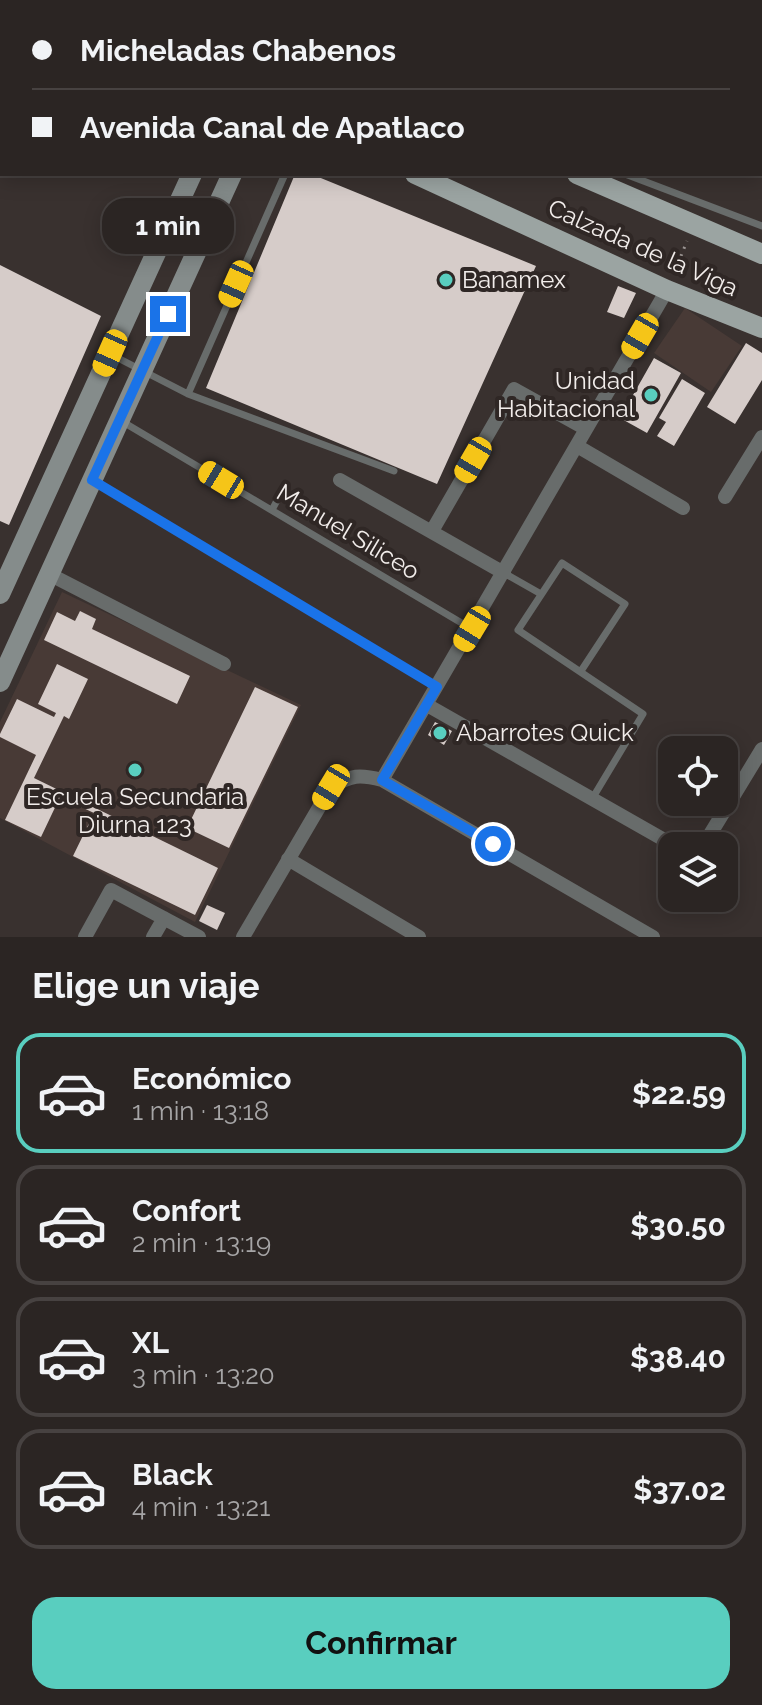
<!DOCTYPE html>
<html lang="es">
<meta charset="utf-8">
<style>
:root{--surface:#2b2523;--page:#332d2b;--text:#f1f3f6;--muted:#a6a5a6;--line:#474241;--accent:#59cebf}
body{margin:0;font-family:Raleway,sans-serif;background:var(--page);color:var(--text);height:100vh;display:flex;flex-direction:column;font-size:30px;white-space:nowrap}
*{box-sizing:border-box;margin:0}
p{font-size:26px;color:var(--muted)}
.icon{flex:none;width:44px;height:44px;fill:none;stroke:currentColor;stroke-width:2;stroke-linecap:round;stroke-linejoin:round}
.map{position:relative;height:937px;overflow:hidden}
.side{display:flex;flex-direction:column;background:var(--surface);flex:1}
.side>*{flex:none}
.top-card{position:absolute;left:0px;top:0px;width:762px;height:176px;box-shadow:0 4px 20px #0003,0 0 0 2px var(--line);display:grid;align-content:center;height:176px;padding:0 32px;background:var(--surface)}
.tools{position:absolute;left:658px;top:736px;display:grid;gap:16px}
.tools a{display:grid;place-items:center;width:80px;height:80px;border-radius:16px;background:var(--surface);box-shadow:0 4px 20px #0003,0 0 0 2px var(--line);font-size:40px}
.end{position:absolute;width:36px;height:36px;margin:-18px;border:10px solid #1a73e8;background:#fff;box-shadow:0 0 0 4px #fff}
.from{border-radius:50%}
.bubble{position:absolute;height:56px;border-radius:24px;background:var(--surface);box-shadow:0 4px 20px #0003,0 0 0 2px var(--line);font-size:26px;font-weight:700;line-height:56px;text-align:center}
.car{position:absolute;width:24px;height:48px;margin:-24px -12px;border-radius:10px;box-shadow:0 0 6px 2px #0007;background:linear-gradient(#f5c518 24%,#345 0 40%,#f5c518 0 76%,#345 0 86%,#f5c518 0)}
.top-card b{display:flex;align-items:center;gap:28px;height:76px;font-size:30px}
.top-card b+b{border-top:2px solid var(--line)}
.top-card i{width:20px;height:20px;background:var(--text)}
ul{padding:0;list-style:none}
li{display:flex;align-items:center;gap:24px;height:120px;margin:0 16px 12px;padding:0 16px;border:4px solid var(--line);border-radius:24px}
li div{flex:1}
li b{display:block;font-size:30px}
li em{font-style:normal;font-weight:700}
li.selected{border-color:var(--accent)}
li>.icon{width:72px;height:72px;stroke-width:1.5}
h2{padding:0 32px;font-size:36px;line-height:96px}
.cta{display:flex;gap:16px;margin-top:auto;padding:16px 32px}
.cta a{flex:1;height:92px;border-radius:24px;background:var(--accent);color:#111;font-size:32px;font-weight:700;line-height:92px;text-align:center}
.map>svg:first-child{display:block}
.built{fill:#483a36}
.building{fill:#d6ccc9}
.lines{fill:none;stroke-linecap:round;stroke-linejoin:round}
.path{stroke:#9a9492;stroke-width:3;stroke-dasharray:2 6;stroke-linecap:butt}
.lane{stroke:#686c6b;stroke-width:7}
.street{stroke:#686c6b;stroke-width:14}
.secondary{stroke:#858c8b;stroke-width:20}
.primary{stroke:#9ba4a2;stroke-width:20}
.route{stroke:#1a73e8;stroke-width:10}
.poi-dot{fill:#59cebf;stroke:#2f2725;stroke-width:3}
.labels{text-anchor:middle;stroke-width:8;stroke-linejoin:round;paint-order:stroke}
.street-label{font-size:24px;fill:#f2edeb;stroke:#2f2725}
.poi-label{font-size:24px;fill:#f2edeb;stroke:#2f2725;text-anchor:start}
</style>
<div class="map">
<svg width="762" height="937" viewBox="0 0 762 937">
<rect width="100%" height="100%" fill="#39312f"/>
<!-- built -->
<path class="built" d="M685,308L742,346L711,392L654,353Z
M62,592L301,705L195,922L0,818V722Z"/>
<!-- building -->
<path class="building" d="M295,174H311L536,266L437,484L206,388Z
M0,265L101,316L9,525L0,521Z
M618,286L636,293L624,318L607,312Z
M746,343L762,353V380L735,424L707,407Z
M654,358L681,373L647,433L620,418Z
M682,379L705,393L674,446L657,436L666,422L659,418Z
M80,611L96,619L92,629L190,676L177,704L44,640L57,612L75,621Z
M57,664L88,679L69,719L64,716L34,778L218,868L195,915L73,856L94,813L60,797L41,837L5,820L36,755L0,737V734L17,699L54,717L56,713L38,704Z
M255,687L298,707L229,848L187,828Z
M435,722L452,731L444,745L428,735Z
M207,905L225,913L217,930L199,921Z"/>
<g class="lines">
<!-- path -->
<path class="path" d="M675,271L687,241"/>
<!-- lane -->
<path class="lane" d="M385,2L386,0
M409,2L410,0
M625,174L762,226
M112,355L188,394L394,471
M188,394L285,174
M123,422L470,628
M93,481L436,686
M272,510L285,485
M504,573L541,594
M581,671L625,604L562,563L518,630L643,714L592,799"/>
<!-- street -->
<path class="street" d="M577,446L683,508
M340,480L504,573
M725,497L762,437
M432,531L514,389L586,429
M49,574L224,664
M427,705L675,846
M382,780L667,290
M703,846L762,749
M288,859L419,937
M85,937L111,890L199,937
M153,937L164,918
M243,937L331,787C352,775 359,774 382,780L653,937"/>
<!-- secondary -->
<path class="secondary" d="M320,2L321,0
M355,2L357,0
M0,594L192,174
M0,682L232,174"/>
<!-- primary -->
<path class="primary" d="M6,0L11,2
M183,0L188,2
M415,174L667,290L762,328
M577,174L762,254"/>
</g>
<g class="lines">
<!-- route -->
<path class="route" d="M168,314L92,480L437,687L382,780L493,844"/>
</g>
<!-- markers -->
<g class="poi-dot">
<circle cx="446" cy="280" r="8"/>
<circle cx="651" cy="395" r="8"/>
<circle cx="440" cy="733" r="8"/>
<circle cx="135" cy="770" r="8"/>
</g>
<g class="labels">
<!-- street labels -->
<g class="street-label">
<text transform="translate(643 248) rotate(24)" y="8">Calzada de la Viga</text>
<text transform="translate(348 532) rotate(31)" y="8">Manuel Siliceo</text>
</g>
<!-- poi labels -->
<g class="poi-label">
<text x="462" y="288">Banamex</text>
<text x="635" y="389" text-anchor="end">Unidad<tspan x="635" dy="28">Habitacional</tspan></text>
<text x="456" y="741">Abarrotes Quick</text>
<text x="135" y="805" text-anchor="middle">Escuela Secundaria<tspan x="135" dy="28">Diurna 123</tspan></text>
</g>
</g>
</svg>
<div class="tools">
<a><svg class="icon" aria-label="locate" viewBox="0 0 24 24"><circle cx="12" cy="12" r="6"/><path d="M12 2v4M12 18v4M2 12h4M18 12h4"/></svg></a>
<a><svg class="icon" aria-label="layers" viewBox="0 0 24 24"><path d="M12 4l9 5-9 5-9-5zM3 14l9 5 9-5"/></svg></a>
</div>
<i class="end from" style="left:493px;top:844px"></i>
<i class="end" style="left:168px;top:314px"></i>
<div class="bubble" style="left:102px;top:198px;width:132px">1 min</div>
<i class="car" style="left:236px;top:284px;rotate:204deg"></i>
<i class="car" style="left:640px;top:336px;rotate:210deg"></i>
<i class="car" style="left:110px;top:353px;rotate:204deg"></i>
<i class="car" style="left:473px;top:460px;rotate:210deg"></i>
<i class="car" style="left:221px;top:480px;rotate:301deg"></i>
<i class="car" style="left:472px;top:629px;rotate:211deg"></i>
<i class="car" style="left:331px;top:787px;rotate:211deg"></i>
<div class="top-card">
<b><i class="from"></i>Micheladas Chabenos</b>
<b><i></i>Avenida Canal de Apatlaco</b>
</div>
</div>
<section class="side">
<h2>Elige un viaje</h2>
<ul>
<li class="selected"><svg class="icon" aria-label="car" viewBox="0 0 24 24"><path d="M5 17H2v-5l4-1 3-4h7l3 4 3 1v5h-3M9 17h6M6 11h13"/><circle cx="7" cy="17" r="2"/><circle cx="17" cy="17" r="2"/></svg><div><b>Económico</b><p>1 min · 13:18</p></div><em>$22.59</em></li>
<li><svg class="icon" aria-label="car" viewBox="0 0 24 24"><path d="M5 17H2v-5l4-1 3-4h7l3 4 3 1v5h-3M9 17h6M6 11h13"/><circle cx="7" cy="17" r="2"/><circle cx="17" cy="17" r="2"/></svg><div><b>Confort</b><p>2 min · 13:19</p></div><em>$30.50</em></li>
<li><svg class="icon" aria-label="car" viewBox="0 0 24 24"><path d="M5 17H2v-5l4-1 3-4h7l3 4 3 1v5h-3M9 17h6M6 11h13"/><circle cx="7" cy="17" r="2"/><circle cx="17" cy="17" r="2"/></svg><div><b>XL</b><p>3 min · 13:20</p></div><em>$38.40</em></li>
<li><svg class="icon" aria-label="car" viewBox="0 0 24 24"><path d="M5 17H2v-5l4-1 3-4h7l3 4 3 1v5h-3M9 17h6M6 11h13"/><circle cx="7" cy="17" r="2"/><circle cx="17" cy="17" r="2"/></svg><div><b>Black</b><p>4 min · 13:21</p></div><em>$37.02</em></li>
</ul>
<div class="cta"><a>Confirmar</a></div>
</section>
